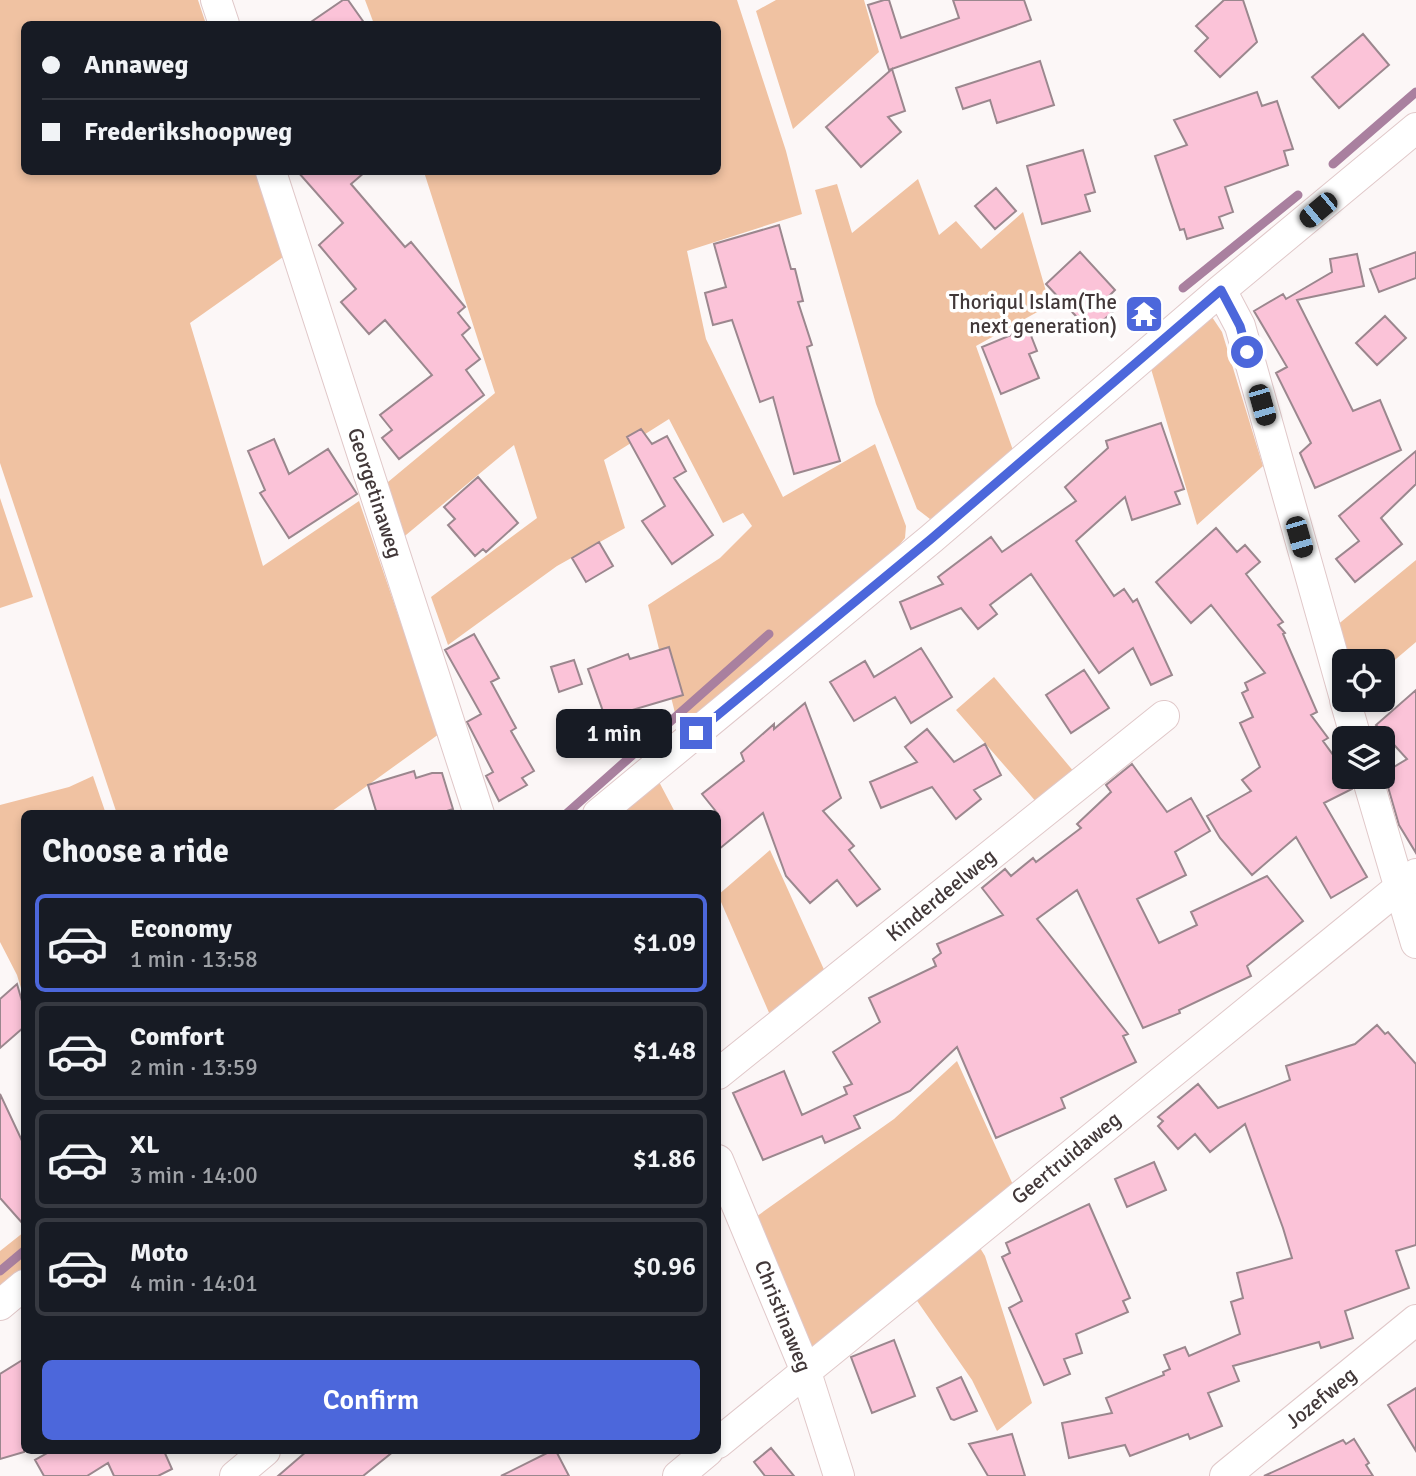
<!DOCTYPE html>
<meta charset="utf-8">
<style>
:root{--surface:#171b24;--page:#20242c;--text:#f1f3f6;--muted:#9ea1a6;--line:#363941;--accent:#4c67db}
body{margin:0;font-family:Signika,sans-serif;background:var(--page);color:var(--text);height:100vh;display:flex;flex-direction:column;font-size:26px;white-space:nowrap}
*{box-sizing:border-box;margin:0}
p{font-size:23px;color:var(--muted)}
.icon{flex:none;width:38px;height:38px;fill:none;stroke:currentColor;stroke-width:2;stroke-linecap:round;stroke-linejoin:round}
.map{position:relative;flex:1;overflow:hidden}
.drawer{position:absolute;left:21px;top:810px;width:700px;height:644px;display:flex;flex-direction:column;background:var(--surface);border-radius:10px;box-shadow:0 4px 10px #0003}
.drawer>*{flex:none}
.banner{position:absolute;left:21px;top:21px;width:700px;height:154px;border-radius:10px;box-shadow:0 4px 10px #0003;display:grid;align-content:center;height:154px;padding:0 21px;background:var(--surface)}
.buttons{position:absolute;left:1332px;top:649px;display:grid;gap:14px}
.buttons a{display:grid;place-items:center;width:63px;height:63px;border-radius:10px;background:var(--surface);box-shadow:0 4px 10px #0003;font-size:35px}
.end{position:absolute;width:32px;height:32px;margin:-16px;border:9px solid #4c67db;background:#fff;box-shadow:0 0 0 4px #fff}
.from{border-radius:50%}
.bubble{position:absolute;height:49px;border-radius:10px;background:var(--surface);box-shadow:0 4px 10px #0003;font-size:23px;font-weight:600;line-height:49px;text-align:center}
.car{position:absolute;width:21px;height:42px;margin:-21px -10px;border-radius:9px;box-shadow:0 0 5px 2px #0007;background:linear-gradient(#222 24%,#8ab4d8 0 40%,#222 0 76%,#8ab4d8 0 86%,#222 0)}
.banner b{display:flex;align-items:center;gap:24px;height:66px;font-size:26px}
.banner b+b{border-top:2px solid var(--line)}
.banner i{width:18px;height:18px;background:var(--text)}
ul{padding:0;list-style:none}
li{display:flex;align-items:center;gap:21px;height:98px;margin:0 14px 10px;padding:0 7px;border:4px solid var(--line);border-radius:10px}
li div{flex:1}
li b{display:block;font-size:26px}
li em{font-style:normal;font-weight:600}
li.active{border-color:var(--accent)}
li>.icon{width:63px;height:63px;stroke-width:1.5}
h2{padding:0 21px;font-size:32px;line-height:84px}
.action{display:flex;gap:14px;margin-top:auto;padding:14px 21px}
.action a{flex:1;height:80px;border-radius:10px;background:var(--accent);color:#fff;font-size:28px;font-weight:600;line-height:80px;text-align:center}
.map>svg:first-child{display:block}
.green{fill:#f0c2a2}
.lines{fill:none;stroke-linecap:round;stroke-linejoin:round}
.stream{stroke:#a9809f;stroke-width:9}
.building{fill:#fbc3d8;stroke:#9b878e;stroke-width:2}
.street-casing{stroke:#e0c8c9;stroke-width:32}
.street{stroke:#fff;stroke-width:30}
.route{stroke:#4c67db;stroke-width:9}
.labels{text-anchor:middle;stroke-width:7;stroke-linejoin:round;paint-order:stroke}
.poi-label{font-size:21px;fill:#423839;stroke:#fff;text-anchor:end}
.street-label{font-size:21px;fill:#423839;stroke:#fff}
</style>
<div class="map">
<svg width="1416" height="1476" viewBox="0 0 1416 1476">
<rect width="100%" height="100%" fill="#fcf7f7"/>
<!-- green -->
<path class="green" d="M0,0H198L206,24H24V172H255L283,257L190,323L263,566L359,501L439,734L328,814H117L0,463Z
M365,0H737L786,151L802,214L687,251L706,339L783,497L875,444L906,526L905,538L897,548L679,729L648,605L720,558L752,526L743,513L723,523L669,419L604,460L625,528L557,566L448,645L431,597L537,518L514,445L400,540L382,487L495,393L424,172H718V24H374Z
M776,0H864L879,52L793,129L756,11Z
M918,179L939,235L956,221L981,249L1023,212L1050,305L976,346L1014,453L937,516L930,519L917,509L876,404L815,190L837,184L852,233Z
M1212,317L1222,332L1263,466L1197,525L1149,362Z
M0,498L33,597L0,608Z
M1416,560V642L1383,670L1382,662H1344L1330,631Z
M994,677L1075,773L1038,804L956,710Z
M93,776L106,814H24V998L17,975L0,942V805L69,787Z
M657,778L676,814H613Z
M770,850L826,974L773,1022L718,895Z
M957,1061L1014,1187L816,1347L808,1348L753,1219L894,1119Z
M24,1232V1270L0,1290V1251Z
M977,1243L985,1256L1032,1403L997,1431L972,1380L913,1295Z"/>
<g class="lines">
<!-- stream -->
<path class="stream" d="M1333,164L1416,92
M1183,288L1298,195
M566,814L769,634
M0,1271L24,1251"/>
</g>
<!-- building -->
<path class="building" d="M343,0H348L365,24H308Z
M884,0H889L901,38L959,18L953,0H1024L1031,20L889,70L868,5Z
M1224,0H1243L1257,42L1220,77L1195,51L1208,38L1196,26Z
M1363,34L1389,65L1339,108L1312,77Z
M1040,61L1054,105L997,123L990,100L963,109L956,88Z
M892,69L905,111L888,117L901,132L861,167L826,127Z
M1257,92L1262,106L1277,101L1293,149L1284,151L1288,165L1225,187L1233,212L1219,217L1223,228L1187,239L1184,229L1180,230L1155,156L1187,145L1174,120Z
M1083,150L1095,192L1085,195L1090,211L1042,224L1027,166Z
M298,172H365L351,184L405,247L411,242L465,307L458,313L470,328L462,335L480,359L466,370L484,395L399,459L382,438L392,430L380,415L432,375L385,320L369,334L341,302L356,289L319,245L343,223Z
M996,188L1016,211L995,229L975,206Z
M779,225L791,269H795L803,301L798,302L812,345L807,347L840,461L794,474L773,397L760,402L732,320L713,325L705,293L726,287L714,244Z
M1080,252L1115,290L1108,297L1117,308L1098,325L1096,322L1088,329L1046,284Z
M1416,252V278L1379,292L1370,269Z
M1357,254L1364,286L1297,300L1353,411L1380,400L1401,450L1315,488L1300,453L1311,443L1276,373L1287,367L1254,311L1283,294L1286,299L1332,272L1330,259Z
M1385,316L1406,338L1377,365L1356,343Z
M1028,328L1037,351L1029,354L1039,378L1001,394L982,347Z
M1161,423L1184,489L1175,492L1180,504L1132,520L1125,497L1076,541L1114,596L1124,589L1133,602L1137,599L1172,675L1151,685L1133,648L1099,673L1031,574L990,605L997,614L978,629L961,608L911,629L900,602L943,584L938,577L991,537L1002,552L1076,501L1065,487L1108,448L1106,441Z
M641,429L652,444L667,436L686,471L674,478L713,535L672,564L642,521L665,506L627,437Z
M274,439L289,474L328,449L357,494L289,538L260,493L265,490L248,451Z
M1416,451V484L1381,518L1402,544L1355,582L1336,559L1359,541L1339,516Z
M478,477L518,523L486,552L483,549L475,556L448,525L455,519L444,507Z
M1216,528L1237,552L1245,545L1260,562L1246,574L1283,622L1278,625L1285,633L1283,634L1317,712L1311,715L1328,738L1323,741L1344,770V777L1350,779L1352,789L1324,803L1367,877L1331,898L1296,837L1252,875L1220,838L1207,816L1251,791L1242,780L1260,767L1240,723L1253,717L1242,693L1248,690L1245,683L1265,673L1211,605L1191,623L1156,582Z
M599,542L613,566L586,582L572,558Z
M474,634L499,678L491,682L516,728L511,731L534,771L522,778L527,785L499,801L486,776L493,772L467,722L481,714L445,650Z
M669,647L683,695L622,713L635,729L615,745L588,669L628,654L630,659Z
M921,648L952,697L911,723L895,697L854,721L830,682L865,661L874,677Z
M574,660L582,684L559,692L551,667Z
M1084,670L1109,708L1071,733L1046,695Z
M1416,690V853L1399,825L1384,773L1407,759L1376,725Z
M805,703L841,798L823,811L854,846L849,850L880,889L857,906L837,880L810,903L786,876L763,813L718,850V814L702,794L744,761L741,753L774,724V729Z
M927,729L954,762L985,744L1001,775L974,790L981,799L956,819L932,787L881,808L870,782L917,762L905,747Z
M1132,764L1167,812L1191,798L1210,831L1175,852L1186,875L1137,899L1159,943L1197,925L1191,912L1267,876L1303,921L1247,966L1251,976L1179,1010L1180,1013L1143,1028L1077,890L1037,919L1128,1034L1123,1036L1136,1062L1061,1098L1065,1108L996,1138L957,1047L910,1091L854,1116L860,1128L825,1143L822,1136L763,1160L733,1093L784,1071L802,1115L847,1094L844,1087L852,1084L833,1052L880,1022L869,998L936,966L933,959L941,953L937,944L1003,915L982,888L1005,869L1011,876L1033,858L1036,862L1081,828L1077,824L1111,792L1106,785Z
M414,771L416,778L432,773H442L453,809L438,814H377L368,785Z
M17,984L24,1008V1027L0,1048V999Z
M1377,1025L1385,1034L1388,1032L1416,1064V1245L1396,1251L1409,1288L1345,1311L1353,1338L1321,1348L1319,1342L1233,1366L1239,1381L1208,1393L1222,1426L1190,1439L1188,1434L1130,1456L1125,1445L1069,1458L1062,1423L1112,1413L1106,1398L1164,1375L1163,1372L1170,1369L1164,1355L1185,1347L1189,1356L1240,1334L1231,1302L1243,1298L1237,1273L1292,1258L1283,1228L1245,1124L1210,1152L1195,1134L1178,1149L1158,1126L1163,1121L1158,1117L1198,1084L1218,1108L1290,1080L1286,1066L1355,1044Z
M0,1094L24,1145V1225L0,1198Z
M1154,1162L1166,1190L1127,1207L1115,1179Z
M1089,1204L1130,1298L1123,1301L1128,1312L1076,1334L1082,1353L1064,1359L1070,1374L1044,1385L1009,1308L1022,1301L1002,1257L1010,1253L1006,1243Z
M894,1340L915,1396L872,1413L851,1357Z
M24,1359V1452L0,1459V1374Z
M961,1377L977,1411L954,1420L951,1419L937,1388Z
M1416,1388V1451L1388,1405Z
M1012,1434L1025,1476H988L969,1444Z
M1354,1439L1369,1463L1366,1465L1373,1476H1264L1343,1440L1346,1444Z
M771,1448L794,1476H765L754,1462Z
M51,1451H164L172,1469L158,1476H114L108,1463L87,1476H44L35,1460Z
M307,1451H394L363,1476H278Z
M551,1451H556L569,1476H501Z"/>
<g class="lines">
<!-- street casing -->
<g class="street-casing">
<path id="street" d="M216,0L224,24
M271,172L479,814
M1221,290L1240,326L1344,695
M1345,700L1356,738
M1367,777L1416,943
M598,814L931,539L1221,290L1416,128
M718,1074L1164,716
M718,1160L805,1369L839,1476
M0,1305L24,1285
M718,1443L1416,874
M235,1476L265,1451
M678,1476L708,1451
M1225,1476L1416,1320"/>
</g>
<!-- street -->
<use href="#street" class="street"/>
</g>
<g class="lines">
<!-- route -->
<path class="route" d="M696,733L931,539L1221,290L1240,326L1247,352"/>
</g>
<!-- icons -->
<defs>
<g id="temple-square" transform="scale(2.0125)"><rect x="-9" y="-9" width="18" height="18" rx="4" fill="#4c67db" stroke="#fff"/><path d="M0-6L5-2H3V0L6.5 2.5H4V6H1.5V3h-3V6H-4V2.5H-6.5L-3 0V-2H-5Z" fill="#fff"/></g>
</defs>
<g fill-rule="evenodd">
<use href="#temple-square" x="1144" y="314"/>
</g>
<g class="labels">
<!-- poi labels -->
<g class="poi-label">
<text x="1117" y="309">Thoriqul Islam(The<tspan x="1117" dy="24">next generation)</tspan></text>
</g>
<!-- street labels -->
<g class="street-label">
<text transform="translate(375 493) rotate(72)" y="7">Georgetinaweg</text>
<text transform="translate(941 895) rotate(-39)" y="7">Kinderdeelweg</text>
<text transform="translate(1066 1158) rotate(-39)" y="7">Geertruidaweg</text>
<text transform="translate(783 1316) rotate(68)" y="7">Christinaweg</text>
<text transform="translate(1321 1398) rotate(-39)" y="7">Jozefweg</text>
</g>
</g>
</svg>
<div class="buttons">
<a><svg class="icon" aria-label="locate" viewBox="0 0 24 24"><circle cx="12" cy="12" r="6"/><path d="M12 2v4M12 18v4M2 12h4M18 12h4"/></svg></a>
<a><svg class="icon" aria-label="layers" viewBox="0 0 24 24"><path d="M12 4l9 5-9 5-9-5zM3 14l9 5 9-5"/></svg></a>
</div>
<i class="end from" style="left:1247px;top:352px"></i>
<i class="end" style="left:696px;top:733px"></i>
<div class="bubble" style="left:556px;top:709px;width:116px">1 min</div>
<i class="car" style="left:1318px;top:210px;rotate:230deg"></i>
<i class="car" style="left:1262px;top:405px;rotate:164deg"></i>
<i class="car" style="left:1299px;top:537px;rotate:164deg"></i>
<div class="banner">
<b><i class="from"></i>Annaweg</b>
<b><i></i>Frederikshoopweg</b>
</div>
<section class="drawer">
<h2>Choose a ride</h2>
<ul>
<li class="active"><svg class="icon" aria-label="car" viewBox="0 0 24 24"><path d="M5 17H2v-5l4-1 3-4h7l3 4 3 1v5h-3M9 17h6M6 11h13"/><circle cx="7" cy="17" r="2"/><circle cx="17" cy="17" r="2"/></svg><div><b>Economy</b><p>1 min · 13:58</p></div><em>$1.09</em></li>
<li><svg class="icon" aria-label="car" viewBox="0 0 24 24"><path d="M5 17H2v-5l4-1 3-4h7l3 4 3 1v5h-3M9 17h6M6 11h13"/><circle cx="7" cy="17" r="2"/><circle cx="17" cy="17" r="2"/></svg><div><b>Comfort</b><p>2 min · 13:59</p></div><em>$1.48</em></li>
<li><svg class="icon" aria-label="car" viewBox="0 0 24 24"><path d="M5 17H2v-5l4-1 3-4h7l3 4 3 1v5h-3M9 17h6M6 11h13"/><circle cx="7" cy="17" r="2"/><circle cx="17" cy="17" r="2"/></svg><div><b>XL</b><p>3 min · 14:00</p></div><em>$1.86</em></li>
<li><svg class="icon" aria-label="car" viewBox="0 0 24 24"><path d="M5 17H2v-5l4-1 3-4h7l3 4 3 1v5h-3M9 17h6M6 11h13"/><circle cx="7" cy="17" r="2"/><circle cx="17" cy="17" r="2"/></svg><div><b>Moto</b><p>4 min · 14:01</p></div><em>$0.96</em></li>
</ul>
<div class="action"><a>Confirm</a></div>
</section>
</div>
